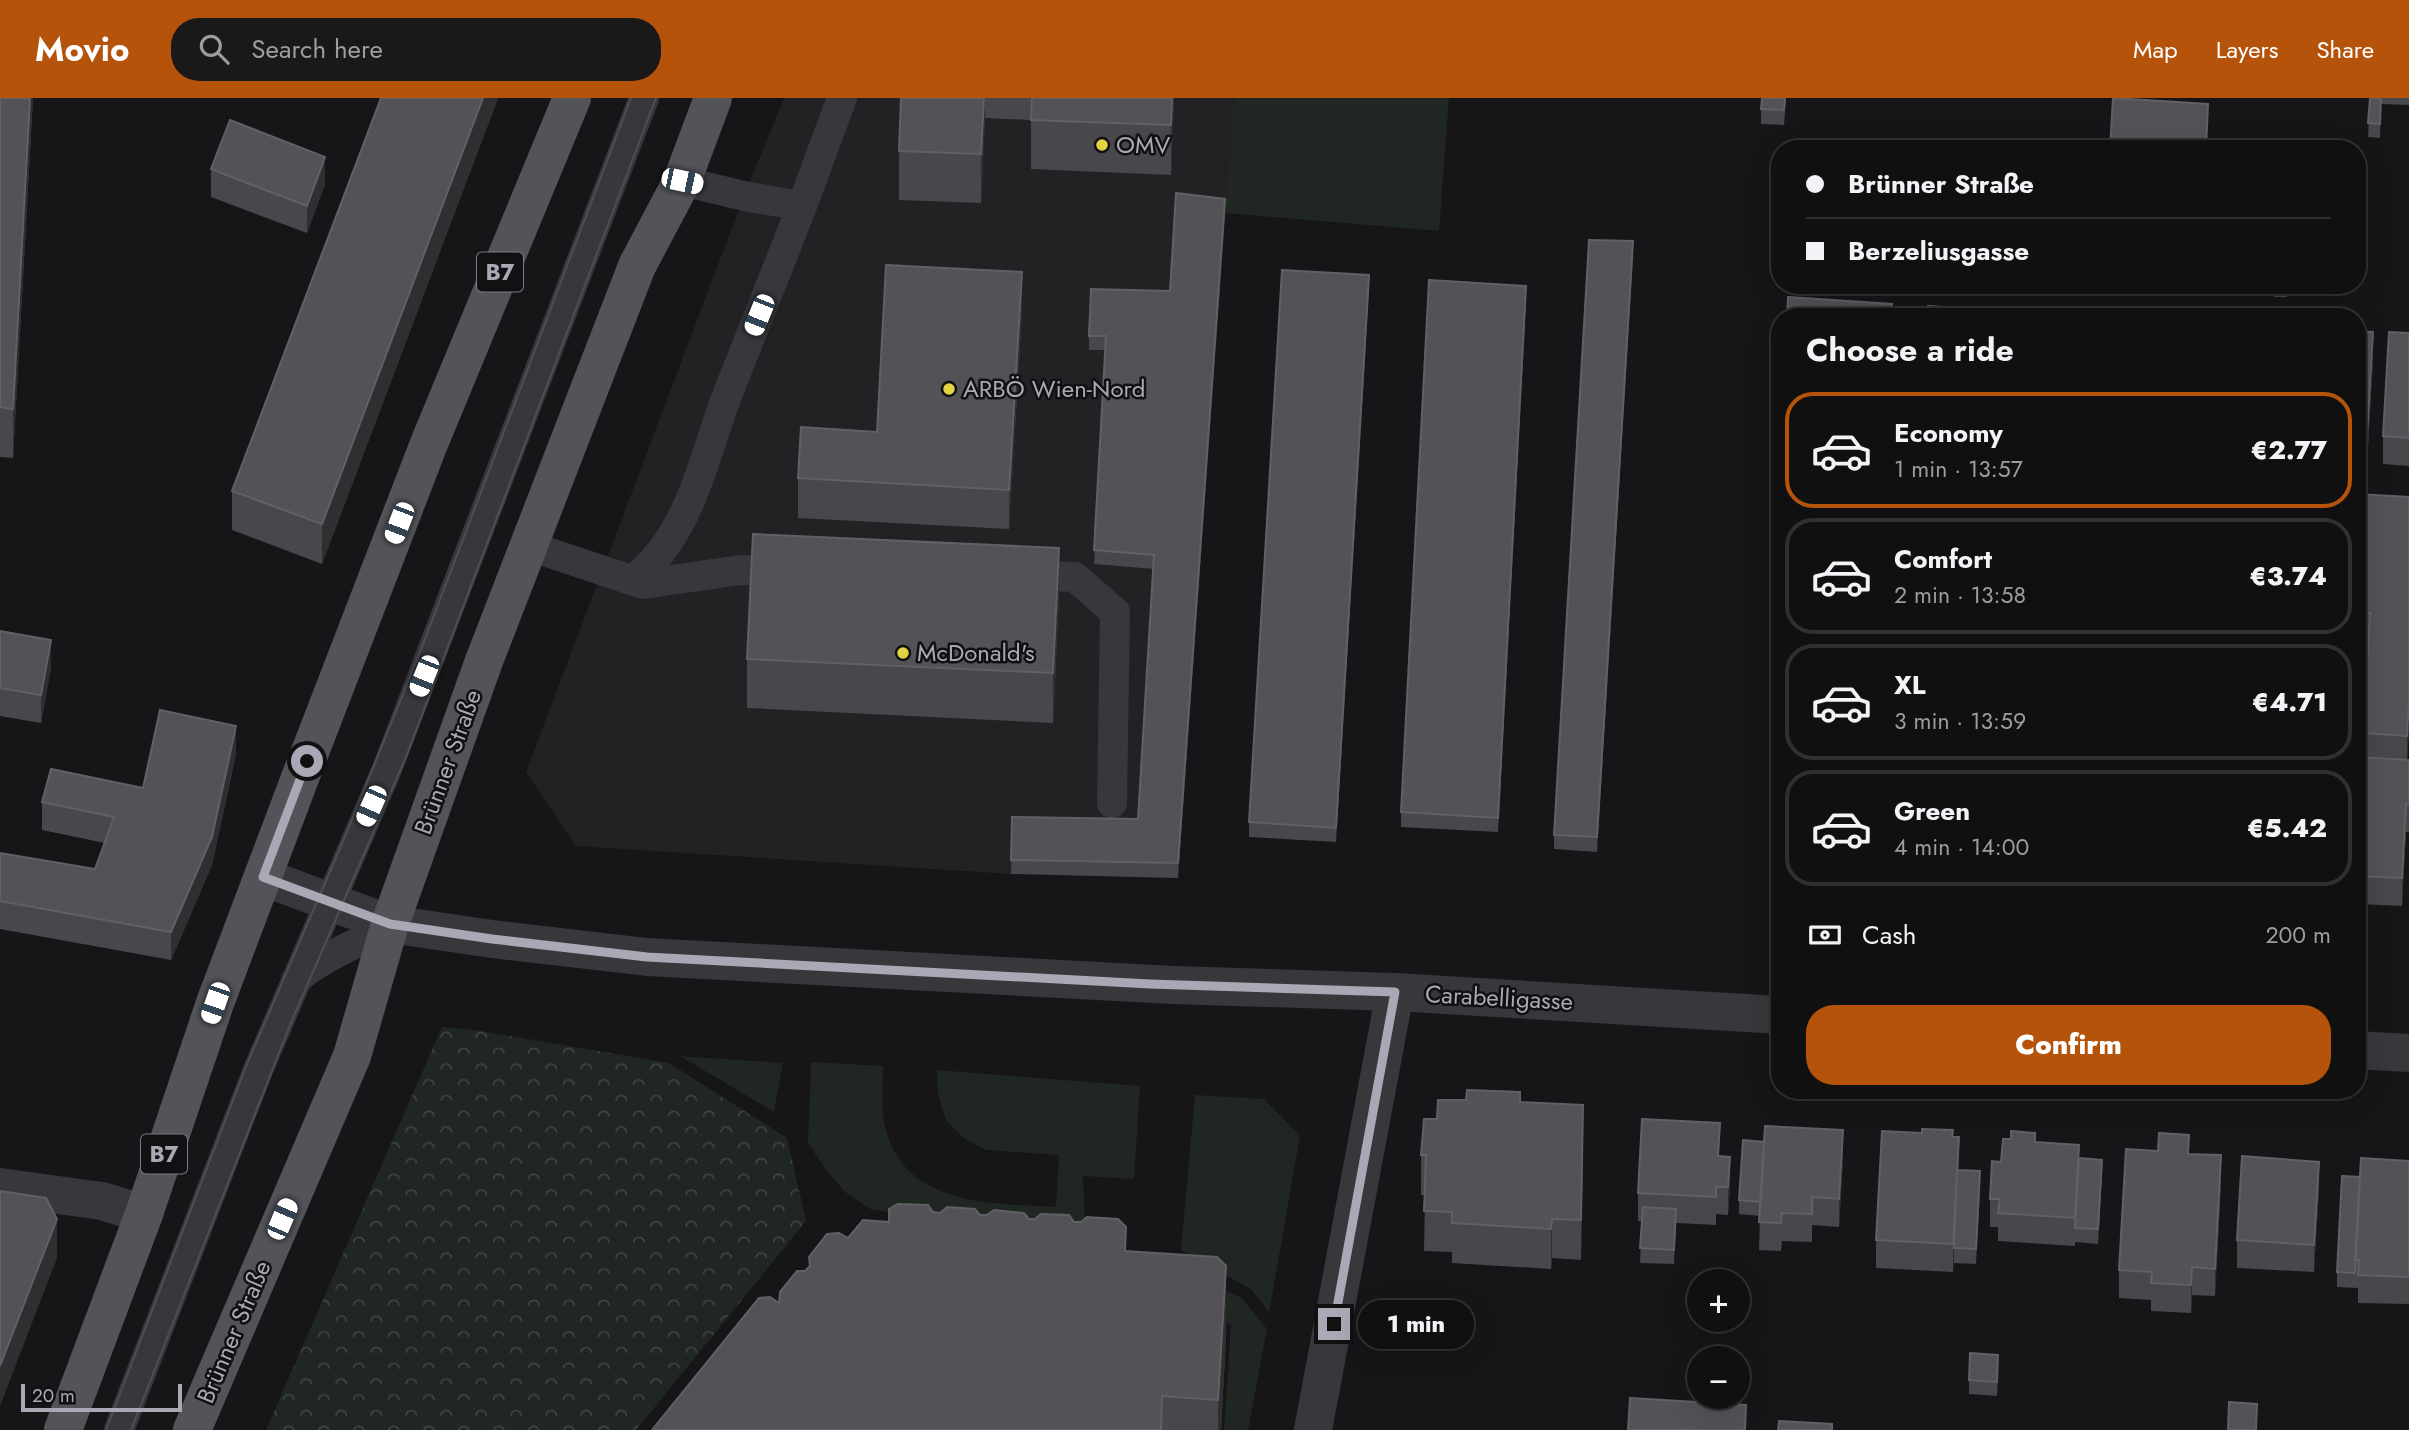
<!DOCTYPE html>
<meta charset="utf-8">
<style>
:root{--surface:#101011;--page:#19191a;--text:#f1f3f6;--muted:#9c9d9f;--line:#303031;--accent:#b45309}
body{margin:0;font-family:Jost,sans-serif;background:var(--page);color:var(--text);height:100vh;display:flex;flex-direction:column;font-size:26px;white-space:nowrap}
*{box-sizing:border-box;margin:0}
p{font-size:23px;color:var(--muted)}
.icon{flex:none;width:38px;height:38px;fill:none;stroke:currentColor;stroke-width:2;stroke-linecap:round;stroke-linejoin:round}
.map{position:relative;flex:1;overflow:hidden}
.side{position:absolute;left:1771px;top:210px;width:595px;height:791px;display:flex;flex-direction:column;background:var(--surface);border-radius:28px;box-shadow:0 7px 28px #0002,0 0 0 2px var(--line)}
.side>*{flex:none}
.hud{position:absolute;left:1771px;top:42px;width:595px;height:154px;border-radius:28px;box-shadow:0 7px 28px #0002,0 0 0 2px var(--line);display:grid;align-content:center;height:154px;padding:0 35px;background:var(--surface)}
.buttons{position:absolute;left:1687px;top:1171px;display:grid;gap:14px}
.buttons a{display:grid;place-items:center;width:63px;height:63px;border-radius:50%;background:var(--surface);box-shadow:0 7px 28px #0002,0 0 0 2px var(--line);font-size:35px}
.scale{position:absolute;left:21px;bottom:18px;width:161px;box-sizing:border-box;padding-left:7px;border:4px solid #a9a9b6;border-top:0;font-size:19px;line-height:24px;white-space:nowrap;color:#a9a9b6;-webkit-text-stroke:5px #111012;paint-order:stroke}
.end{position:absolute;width:32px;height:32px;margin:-16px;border:9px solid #a9a9b6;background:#111;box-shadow:0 0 0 4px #111}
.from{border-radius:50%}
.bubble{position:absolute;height:49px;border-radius:24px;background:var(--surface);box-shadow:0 7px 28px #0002,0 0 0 2px var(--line);font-size:23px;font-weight:800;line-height:49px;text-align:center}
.car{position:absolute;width:21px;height:42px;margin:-21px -10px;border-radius:9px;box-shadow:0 0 5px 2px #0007;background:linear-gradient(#fff 24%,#345 0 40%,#fff 0 76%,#345 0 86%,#fff 0)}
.hud b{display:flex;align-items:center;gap:24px;height:66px;font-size:26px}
.hud b+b{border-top:2px solid var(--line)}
.hud i{width:18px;height:18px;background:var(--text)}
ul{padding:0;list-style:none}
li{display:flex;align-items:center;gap:21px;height:116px;margin:0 14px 10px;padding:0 21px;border:4px solid var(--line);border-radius:28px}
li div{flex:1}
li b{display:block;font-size:26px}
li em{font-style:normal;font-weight:800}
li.active{border-color:var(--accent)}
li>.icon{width:63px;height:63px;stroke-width:1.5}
h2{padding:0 35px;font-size:32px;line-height:84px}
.pay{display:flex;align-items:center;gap:18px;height:77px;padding:0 35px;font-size:26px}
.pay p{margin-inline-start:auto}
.cta{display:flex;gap:14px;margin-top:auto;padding:14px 35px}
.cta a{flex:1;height:80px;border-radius:28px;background:var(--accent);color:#fff;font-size:28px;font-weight:800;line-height:80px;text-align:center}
header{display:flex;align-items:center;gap:42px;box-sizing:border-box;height:98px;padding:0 35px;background:var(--accent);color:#fff}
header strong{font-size:33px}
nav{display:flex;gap:38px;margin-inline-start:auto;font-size:24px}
.search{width:490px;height:63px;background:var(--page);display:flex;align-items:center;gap:18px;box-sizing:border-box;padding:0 24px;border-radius:28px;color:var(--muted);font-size:26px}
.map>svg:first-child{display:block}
.built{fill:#222224}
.green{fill:#202722}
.park{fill:url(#park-crowns)}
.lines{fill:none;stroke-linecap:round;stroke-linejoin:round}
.lane{stroke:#37373c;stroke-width:30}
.street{stroke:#37373c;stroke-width:38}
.primary{stroke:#53535a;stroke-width:38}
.tram{stroke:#4e4e55;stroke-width:2}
.wall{fill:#47474c}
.shaded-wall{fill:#2f2f32}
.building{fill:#525257;stroke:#606066;stroke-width:2}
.route{stroke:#a9a9b6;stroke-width:9}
.poi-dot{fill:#e1d443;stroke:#111012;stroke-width:2.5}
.labels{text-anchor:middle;stroke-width:5;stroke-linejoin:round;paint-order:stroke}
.shield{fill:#111012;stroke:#7b7b85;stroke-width:2}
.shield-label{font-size:23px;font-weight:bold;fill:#a9a9b6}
.poi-label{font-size:24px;fill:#a9a9b6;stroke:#111012;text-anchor:start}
.street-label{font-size:24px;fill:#a9a9b6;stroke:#111012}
</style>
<header>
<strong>Movio</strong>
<div class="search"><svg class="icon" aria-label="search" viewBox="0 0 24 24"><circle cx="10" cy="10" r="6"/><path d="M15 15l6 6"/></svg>Search here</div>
<nav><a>Map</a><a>Layers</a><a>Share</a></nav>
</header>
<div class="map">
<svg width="2409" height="1332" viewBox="0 0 2409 1332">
<defs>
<pattern id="park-crowns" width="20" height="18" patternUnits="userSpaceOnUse" patternTransform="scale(1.75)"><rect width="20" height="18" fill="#202722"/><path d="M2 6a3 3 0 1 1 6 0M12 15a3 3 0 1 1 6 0" fill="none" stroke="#3e4440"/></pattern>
</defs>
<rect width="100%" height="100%" fill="#161517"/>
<!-- built -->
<path class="built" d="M784,0H1234L1178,780L1011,776L576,748L526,674L744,98Z"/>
<!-- green -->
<path class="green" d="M1234,0H1449L1439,133L1225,115Z
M680,958L783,965L774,1014Z
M811,964L883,968C883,989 880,1012 886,1033C908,1109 993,1105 1056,1109L1059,1057L986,1052L965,1041L946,1022L938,997L937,972L1140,988L1134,1081L1083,1078L1085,1124L1076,1126L898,1116L870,1111L845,1094L824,1069L808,1045Z
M1195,997L1264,1001L1300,1038L1269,1215L1252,1192L1181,1152Z
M1180,1173L1242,1200L1267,1231L1248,1332H1224L1231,1226L1179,1215Z"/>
<!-- park -->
<path class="park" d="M442,929L475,932L669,965L787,1040L806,1123L636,1332H266Z"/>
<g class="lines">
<!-- lane -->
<path class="lane" d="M682,83L744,98L802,108L842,0
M529,448L643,486L741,472L792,473
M1020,477L1075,479L1115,514L1112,705
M633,482C689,438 702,366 725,303C750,238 777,173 802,108
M296,882C322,858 360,846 390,826
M119,1332L258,972L387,671L644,0"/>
<!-- street -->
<path class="street" d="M263,779L390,826L492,841L647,859L1173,887L1395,894L1780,917
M2357,952L2409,955
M0,1089L102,1103L144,1116
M1313,1332L1395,894"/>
<!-- primary -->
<path class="primary" d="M63,1332L144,1116L215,905L300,680L428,348L572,0
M192,1332L352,958L390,826L484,563L637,168L682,83L713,0"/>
<!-- tram -->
<path class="tram" d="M106,1332L247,966L347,734L422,549L631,0
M131,1332L290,927L406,659L656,0"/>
</g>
<!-- wall -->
<path class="wall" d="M0,0H33L13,360L0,359Z
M381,0H498L322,466L232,432V393Z
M901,0H1174L1171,77L1031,71V22L985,20L981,105L899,102V53Z
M1786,0L1784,27L1761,26V11Z
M2370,0H2409V7L2381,6L2380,40L2368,39Z
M211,71L325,86L307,135L211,99Z
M1225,115L1178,780L1011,776L1012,719L1138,721L1154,471L1094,466L1105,252H1089V238L1170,193Z
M1633,158L1597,754L1554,751V737Z
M2146,187H2159L2158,192L2146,191Z
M2252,187H2272V193L2252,192Z
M2274,187H2287V199H2274Z
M1369,192L1336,744L1249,739V724Z
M1526,202L1498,734L1401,729V714Z
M1022,214L1009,431L798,420V380L877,334Z
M2357,233L2373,262L2367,366H2357Z
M2409,235V368L2383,366V338Z
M2357,396L2409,629L2407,662H2409V734H2406L2402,808L2360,806L2359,822L2357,821V659L2363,660V635L2368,543L2357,542Z
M1059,499L1053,625L747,610V561Z
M0,533L51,569L41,625L0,618Z
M236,656L212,767L171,862L0,831V755L95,771L105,745L42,732V704L143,690Z
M1520,1004L1583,1047L1581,1162L1552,1160L1551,1171L1452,1165V1154L1424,1153L1425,1097H1421V1057L1437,1021Z
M1953,1039L1958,1072L1980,1087L1976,1166L1954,1165V1152L1953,1174L1876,1170V1142Z
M2035,1044L2079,1060L2102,1076L2098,1146L2075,1144V1139V1148L1998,1143V1129H1990V1101L2001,1064Z
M2189,1056L2221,1085L2215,1198L2192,1197L2191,1215L2151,1213V1202L2119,1200V1172Z
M1720,1058L1730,1087L1728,1117L1716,1116V1127L1676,1125L1674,1166L1640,1165L1642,1123H1638V1095Z
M1843,1060L1839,1129L1812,1127V1144L1782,1143L1781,1153L1759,1152L1760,1118L1739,1116V1102Z
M2409,1063V1206L2358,1205V1190L2337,1189V1174L2360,1079Z
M2319,1092L2314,1174L2237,1170V1142Z
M933,1114L1074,1124L1126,1153L1226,1239L1221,1332H652L779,1205L809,1169V1159L848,1140L889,1124Z
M1998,1272L1997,1298L1969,1296V1282Z"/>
<!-- shaded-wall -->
<path class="shaded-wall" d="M30,0H33L13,360V311Z
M483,0H498L322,466V426Z
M984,0H985V20L981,105V56Z
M1172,0H1174L1171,77V27Z
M325,59V86L307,135V108Z
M1225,101V115L1178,780V765Z
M1633,143V158L1597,754V739Z
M1022,174V214L1009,431V392Z
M1369,177V192L1336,744V730Z
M1526,188V202L1498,734V720Z
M2373,234V262L2367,366V338Z
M1059,450V499L1053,625V575Z
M51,542V569L41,625V597Z
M2409,601V629L2407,666V638Z
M236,628V656L212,767L171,862V834Z
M2406,706V734L2402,808V780Z
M1583,1007V1047L1581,1162V1122Z
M1843,1032V1060L1839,1129V1101Z
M1959,1039V1067L1953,1174V1146Z
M2221,1057V1085L2215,1198V1171Z
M1730,1059V1087L1728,1117V1089Z
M2102,1062V1076L2098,1146V1131Z
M2319,1064V1092L2314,1174V1147Z
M57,1121V1160L0,1308V1268Z
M1552,1121V1160L1551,1171V1131Z
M1226,1168V1239L1221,1332H1218V1302Z
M2192,1169V1197L2191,1215V1187Z"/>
<!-- building -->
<path class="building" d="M0,0H30L13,311L0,309Z
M381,0H483L322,426L232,393Z
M901,0H984L981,56L899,53Z
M1032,0H1172L1171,27L1031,22Z
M1762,0H1785L1784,12L1761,11Z
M2113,0L2208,6L2206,51H2110Z
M2370,0H2381L2380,26L2368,25Z
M230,22L325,59L307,108L211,71Z
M1176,95L1225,101L1178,765L1011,762L1012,719L1138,721L1154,457L1094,452L1106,238H1089L1091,191L1170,193Z
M1589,142L1633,143L1597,739L1554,737Z
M886,167L1022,174L1009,392L798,380L801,329L877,334Z
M1282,172L1369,177L1336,730L1249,724Z
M1429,182L1526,188L1498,720L1401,714Z
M1788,199L1892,206L1891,219H1787Z
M1928,208L2108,219H1928Z
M2357,233L2373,234L2367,338H2357Z
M2389,234L2409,235V340L2383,338Z
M2357,396L2409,399V601L2407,638L2363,635L2370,515L2357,514Z
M753,436L1059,450L1053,575L747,561Z
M0,533L51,542L41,597L0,590Z
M160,612L236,628L212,739L171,834L0,803V755L95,771L114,719L42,704L51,671L143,690Z
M2357,659L2409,662V707L2406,706L2402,780L2357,778Z
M2357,795L2360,796L2359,807H2357Z
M1467,992L1520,994V1004L1583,1007L1581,1122L1552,1121L1551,1131L1452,1125V1114L1424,1113L1426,1057H1421L1424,1021H1437L1438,1002H1466Z
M1642,1021L1720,1025L1718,1058L1730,1059L1728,1089H1716V1099L1638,1095Z
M1765,1028L1843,1032L1839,1101L1812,1099V1116L1782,1115L1781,1125L1759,1124Z
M1922,1031L1953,1032L1952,1039H1959L1953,1146L1876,1142L1882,1033L1922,1035Z
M2011,1033L2035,1035V1044L2079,1047L2075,1120L1998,1115L2000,1101H1990L1992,1063L2001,1064L2003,1041H2011Z
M2159,1035L2189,1037L2188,1056L2221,1057L2215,1171L2192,1169L2191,1187L2151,1185L2152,1174L2119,1172L2126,1051L2158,1053Z
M1743,1042L1764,1044L1761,1104L1739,1102Z
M2242,1058L2319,1064L2314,1147L2237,1142Z
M2079,1060L2102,1062L2098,1131L2075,1130Z
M2361,1060L2409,1063V1179L2358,1177L2359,1162H2355Z
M1957,1072L1980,1073L1976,1151L1954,1150Z
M2342,1078L2360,1079L2355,1175L2337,1174Z
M0,1093L46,1100L57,1121L0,1268Z
M898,1106L928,1107L933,1114L940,1115L947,1109L975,1111L980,1117H987L994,1112L1024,1115L1029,1121H1035L1041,1116L1069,1117L1074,1124H1081L1087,1119L1118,1121L1126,1129L1125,1153L1217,1159L1226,1168L1218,1302L1162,1298L1161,1332H652L759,1200L770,1199L779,1205L780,1194L797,1173H805L810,1168L809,1159L827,1136L839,1135L848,1140L863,1122L889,1124V1111Z
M1643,1109L1676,1111L1674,1152L1640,1150Z
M1970,1255L1998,1257L1997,1284L1969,1282Z
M1630,1300L1746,1307L1745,1332H1628Z
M2229,1304L2257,1306L2256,1332H2228Z
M1779,1323L1832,1326V1332H1778Z"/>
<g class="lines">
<!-- route -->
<path class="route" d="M307,663L263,779L390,826L492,841L647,859L1150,886L1395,894L1334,1226"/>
</g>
<!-- markers -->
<g class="poi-dot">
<circle cx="1102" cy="47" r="7"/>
<circle cx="949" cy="291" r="7"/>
<circle cx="903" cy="555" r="7"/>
</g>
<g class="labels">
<!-- shield labels -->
<g class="shield">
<rect x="477" y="154.5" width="46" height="39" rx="5"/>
<rect x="141" y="1036.5" width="46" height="39" rx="5"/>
</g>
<g class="shield-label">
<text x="500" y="182">B7</text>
<text x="164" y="1064">B7</text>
</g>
<!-- poi labels -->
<g class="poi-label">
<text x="1116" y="55">OMV</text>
<text x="963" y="299">ARBÖ Wien-Nord</text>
<text x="917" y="563">McDonald's</text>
</g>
<!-- street labels -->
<g class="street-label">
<text transform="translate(448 664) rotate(-70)" y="8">Brünner Straße</text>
<text transform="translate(1499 900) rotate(3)" y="8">Carabelligasse</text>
<text transform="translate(234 1234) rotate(-67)" y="8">Brünner Straße</text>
</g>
</g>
</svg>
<div class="buttons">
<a>+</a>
<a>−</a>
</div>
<div class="scale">20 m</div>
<i class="end from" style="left:307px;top:663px"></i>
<i class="end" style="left:1334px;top:1226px"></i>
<div class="bubble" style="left:1358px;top:1202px;width:116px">1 min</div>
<i class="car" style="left:682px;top:83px;rotate:102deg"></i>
<i class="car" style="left:759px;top:217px;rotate:202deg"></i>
<i class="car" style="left:399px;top:425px;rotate:201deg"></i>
<i class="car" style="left:424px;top:578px;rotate:202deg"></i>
<i class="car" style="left:371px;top:708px;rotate:204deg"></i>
<i class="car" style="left:215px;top:905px;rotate:199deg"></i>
<i class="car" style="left:282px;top:1121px;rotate:23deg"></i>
<div class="hud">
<b><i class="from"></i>Brünner Straße</b>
<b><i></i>Berzeliusgasse</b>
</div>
<section class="side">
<h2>Choose a ride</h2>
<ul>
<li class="active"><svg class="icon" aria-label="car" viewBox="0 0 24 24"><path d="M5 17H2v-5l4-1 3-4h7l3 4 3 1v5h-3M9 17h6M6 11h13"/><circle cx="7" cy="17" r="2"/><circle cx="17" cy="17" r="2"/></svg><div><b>Economy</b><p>1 min · 13:57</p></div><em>€2.77</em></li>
<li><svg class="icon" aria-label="car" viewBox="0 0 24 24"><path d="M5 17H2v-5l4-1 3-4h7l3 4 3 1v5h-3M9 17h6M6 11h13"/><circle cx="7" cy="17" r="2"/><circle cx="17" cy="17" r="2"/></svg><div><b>Comfort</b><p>2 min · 13:58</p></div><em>€3.74</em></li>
<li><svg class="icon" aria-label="car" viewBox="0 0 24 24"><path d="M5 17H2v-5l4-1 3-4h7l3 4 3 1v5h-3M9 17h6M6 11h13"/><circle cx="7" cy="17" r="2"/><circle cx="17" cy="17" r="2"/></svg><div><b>XL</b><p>3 min · 13:59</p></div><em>€4.71</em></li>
<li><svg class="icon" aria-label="car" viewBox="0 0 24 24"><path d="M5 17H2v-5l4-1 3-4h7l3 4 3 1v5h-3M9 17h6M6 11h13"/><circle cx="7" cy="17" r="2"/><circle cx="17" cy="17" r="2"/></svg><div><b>Green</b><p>4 min · 14:00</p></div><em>€5.42</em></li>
</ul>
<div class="pay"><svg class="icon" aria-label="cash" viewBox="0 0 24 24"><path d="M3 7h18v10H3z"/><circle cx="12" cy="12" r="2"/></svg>Cash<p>200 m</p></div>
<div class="cta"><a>Confirm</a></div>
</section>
</div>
